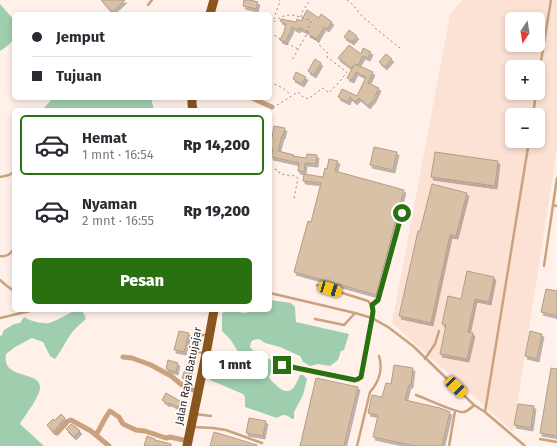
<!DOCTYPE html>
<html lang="id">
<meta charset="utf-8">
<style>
:root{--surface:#fff;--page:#f2f2f3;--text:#2b2b33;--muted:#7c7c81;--line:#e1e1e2;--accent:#297010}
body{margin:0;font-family:"Fira Sans",sans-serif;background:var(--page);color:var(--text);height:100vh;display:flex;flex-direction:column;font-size:15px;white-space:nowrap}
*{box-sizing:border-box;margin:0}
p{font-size:13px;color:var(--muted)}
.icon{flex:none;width:22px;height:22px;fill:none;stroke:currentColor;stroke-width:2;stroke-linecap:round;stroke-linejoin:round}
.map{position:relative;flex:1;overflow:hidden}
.side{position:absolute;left:12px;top:108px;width:260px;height:204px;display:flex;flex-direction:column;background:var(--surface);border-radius:6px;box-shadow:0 2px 6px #0003}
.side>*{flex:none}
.hud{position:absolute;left:12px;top:12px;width:260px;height:88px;border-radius:6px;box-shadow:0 2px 6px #0003;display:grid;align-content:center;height:88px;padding:0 20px;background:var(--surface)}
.needle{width:26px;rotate:192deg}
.controls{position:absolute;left:505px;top:12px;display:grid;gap:8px}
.controls a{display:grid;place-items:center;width:40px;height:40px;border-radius:6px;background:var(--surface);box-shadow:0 2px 6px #0003;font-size:20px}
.end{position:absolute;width:18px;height:18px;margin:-9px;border:5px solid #297010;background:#fff;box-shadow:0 0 0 2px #fff}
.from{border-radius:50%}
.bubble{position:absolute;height:28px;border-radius:6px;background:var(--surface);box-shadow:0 2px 6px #0003;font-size:13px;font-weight:800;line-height:28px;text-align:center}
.car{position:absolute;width:12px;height:24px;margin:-12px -6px;border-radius:5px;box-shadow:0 0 3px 1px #0007;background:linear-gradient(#f5c518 24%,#345 0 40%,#f5c518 0 76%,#345 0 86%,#f5c518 0)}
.hud b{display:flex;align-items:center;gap:14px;height:38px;font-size:15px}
.hud b+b{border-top:1px solid var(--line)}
.hud i{width:10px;height:10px;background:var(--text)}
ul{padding:7px 0 0;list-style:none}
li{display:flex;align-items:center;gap:12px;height:60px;margin:0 8px 6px;padding:0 12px;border:2px solid transparent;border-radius:6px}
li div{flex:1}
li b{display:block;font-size:15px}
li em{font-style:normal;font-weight:800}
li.active{border-color:var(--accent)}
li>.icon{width:36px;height:36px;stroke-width:1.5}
.button{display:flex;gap:8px;margin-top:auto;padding:8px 20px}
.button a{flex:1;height:46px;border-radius:6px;background:var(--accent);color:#fff;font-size:16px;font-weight:800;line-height:46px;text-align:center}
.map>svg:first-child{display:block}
.built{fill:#fce2d5;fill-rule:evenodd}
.green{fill:#9fceaf}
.building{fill:#d8c1a6;stroke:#b39d83;filter:url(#shadow)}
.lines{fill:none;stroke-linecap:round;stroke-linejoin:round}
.path{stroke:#998b85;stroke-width:1;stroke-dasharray:2 3;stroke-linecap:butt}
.service{stroke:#caa27e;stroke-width:2.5}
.minor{stroke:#caa27e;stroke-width:5}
.trunk{stroke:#8a5620;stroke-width:9}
.route{stroke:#297010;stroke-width:5}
.labels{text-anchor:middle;stroke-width:3;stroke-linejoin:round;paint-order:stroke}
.street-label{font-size:11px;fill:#271b15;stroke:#fff}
</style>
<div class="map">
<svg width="557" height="446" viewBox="0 0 557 446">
<defs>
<filter id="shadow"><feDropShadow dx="2" dy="3" stdDeviation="0" flood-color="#0004"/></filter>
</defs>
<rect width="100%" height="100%" fill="#fff1ea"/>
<!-- built -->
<path class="built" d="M462,0H557V150L513,432L392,323L450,15ZM512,19H538V45H512ZM512,67H538V93H512ZM512,115H538V141H512Z"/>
<!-- green -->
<path class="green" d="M0,4L14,20C14,39 17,40 0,51Z
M53,98H151L154,110H45L44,108Z
M270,300L291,303L295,307L296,322L349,334L344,350L341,351L338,360L330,366L318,364L310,366L303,362L300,356L280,347L265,343L259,339L253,340L251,342L250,347C257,356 262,357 272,360L274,362L269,378C275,384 286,398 294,387C297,383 298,379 300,375H303L307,379L303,395L294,412V419H292C286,414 283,414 277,418L245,407V397L243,394L210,380L213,363L235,369L237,350L230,339L222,331V314L224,311H227L247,313L248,310H270Z
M75,310H82L86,319C83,322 79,325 76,328C67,337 63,349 55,359L50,356L43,342L32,338L15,347L6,354C1,381 41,369 40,388C39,398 25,415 20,424L44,446H0V336L2,335L4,330L14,324L20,323L24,317C30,321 42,324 49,323C54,322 70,313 75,310Z"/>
<!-- building -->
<path class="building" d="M101,0H125L112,12Z
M244,0H250L258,2L256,9L243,6Z
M307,10L319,18L321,14L332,22L327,29L324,27L317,39L308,34L309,32L299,28L298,30L292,27L291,31L285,42L280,40L284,32L286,24L280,21L281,19L296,22L297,19L301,21Z
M349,30L357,36L352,42L344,37Z
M349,45L361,54L363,48L371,52L368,58L363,56L358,65L355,64L373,72L368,83L379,88L374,99L368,106L359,98L355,102L350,97L348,102L338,97L342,89L357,96L366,77L356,72L352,80L347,78L354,65L351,68L338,58Z
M386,54L392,59L385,67L379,62Z
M315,59L321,63L314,75L308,71Z
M296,72L306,77L302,84L293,79Z
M274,126L285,128L283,136H282L278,151L294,155L293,156L306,158L307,154L317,155L316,164L305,163L304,172L298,171L299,163L271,157L273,149H270V148Z
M374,147L397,152L393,170L370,165Z
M435,152L498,161L495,186L431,177Z
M329,159L338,161L335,171L404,190L376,295L294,272L308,221L311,222L321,183L303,181L304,174L323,177L325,168L327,169Z
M432,184L467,193L456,236L450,235L431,323L399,316L418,231H420Z
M467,271L494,277L489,302L475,299L468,332L473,333L467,359L440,354L446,325L442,324L448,296L461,299Z
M546,289L557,291V316L541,312Z
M179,331L189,333L184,352L174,350Z
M530,331L542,334L537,359L525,356Z
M168,360L178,363L176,372L166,369Z
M187,364L192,366L187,380L182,378Z
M394,365L413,368L411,385H409L405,400L440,408L450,412L442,446H415L373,437L378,415L368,413L372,395L382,397L386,383L391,384Z
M551,368L557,369V436L540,433Z
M316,378L358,387L344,446H300Z
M166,393L185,404L182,409L169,403L168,404L162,400Z
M518,404L534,406L531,428L514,425Z
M61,414L65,418L53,432L47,425L53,419L54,421Z
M249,418L266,421L263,436L246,433Z
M71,424L77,428L80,431L74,437L66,429Z
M214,432L257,445V446H210Z
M147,436L155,439V440L171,444V446H144Z"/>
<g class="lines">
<!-- path -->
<path class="path" d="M347,0C354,4 357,11 363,17C367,21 372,23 375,28L400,48
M301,17L302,12L310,0
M275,19L274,18L280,1L279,0
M270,25C286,11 293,14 311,21L306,35L292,60
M270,33L279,38L280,40L298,49
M270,82L283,88L291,95
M277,105L298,92L303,97L308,99L323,88L329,93L341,80L347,72L327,57L328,53L318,44L319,41L306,35
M270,168L278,170L280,174L295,176L298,178L294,199"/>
<!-- service -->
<path class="service" d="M148,5L152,0
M538,79L551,0
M533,115L536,93
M0,177L9,175L14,172
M557,178L553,205L557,206
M0,256C7,257 10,254 14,249
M544,266L553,205
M0,280L7,286L14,291
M270,293L355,313L372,318L388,327L413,346L474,405L485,412L525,446
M372,305L379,300L402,213
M0,318L34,310
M315,319L344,325L346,323L355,313
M205,354L199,352L194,349C193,344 194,339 198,335H208
M425,359L435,344L439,331
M282,365L355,380L358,379L361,377L372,318C373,310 374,307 368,301L317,285
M416,395C425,398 458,414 464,412C468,411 472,407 474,405
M485,412L529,141
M195,414L211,416
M193,427L213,428L226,430L262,443
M540,439L557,442
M357,446L370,392C379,382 383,369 379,356
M449,446L455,411"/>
<!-- minor -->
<path class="minor" d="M252,98L272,107
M123,357L132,358L151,365L171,376L182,385L198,392
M57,433L68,421L71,420L91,431L109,446
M96,435C101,427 104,419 110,411L119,417L123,424L136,430L145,431L166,438L170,437L188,441"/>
<!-- trunk -->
<path class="trunk" d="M210,14L214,0
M192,98V104L193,110
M187,446L206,354L214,310"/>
</g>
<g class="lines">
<!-- route -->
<path class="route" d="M282,365L355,380L358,379L361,377L372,318L373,311L372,305L378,300L402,213"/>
</g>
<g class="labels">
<!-- street labels -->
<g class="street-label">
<text transform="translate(188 376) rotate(-79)" y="4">Jalan Raya Batujajar</text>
</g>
</g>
</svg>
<div class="controls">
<a><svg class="needle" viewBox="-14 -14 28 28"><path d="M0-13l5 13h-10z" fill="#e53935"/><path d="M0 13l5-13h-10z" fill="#7c7c81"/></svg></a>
<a>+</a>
<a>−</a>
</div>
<i class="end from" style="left:402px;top:213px"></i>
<i class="end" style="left:282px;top:365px"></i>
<div class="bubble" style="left:202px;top:351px;width:66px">1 mnt</div>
<i class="car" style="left:330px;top:289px;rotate:107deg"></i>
<i class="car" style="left:456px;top:387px;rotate:134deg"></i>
<div class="hud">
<b><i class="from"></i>Jemput</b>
<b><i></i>Tujuan</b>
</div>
<section class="side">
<ul>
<li class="active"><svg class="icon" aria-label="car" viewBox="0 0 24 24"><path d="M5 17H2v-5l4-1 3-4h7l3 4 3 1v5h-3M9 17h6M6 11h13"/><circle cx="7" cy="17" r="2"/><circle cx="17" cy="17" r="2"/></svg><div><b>Hemat</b><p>1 mnt · 16:54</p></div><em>Rp 14,200</em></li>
<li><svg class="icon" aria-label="car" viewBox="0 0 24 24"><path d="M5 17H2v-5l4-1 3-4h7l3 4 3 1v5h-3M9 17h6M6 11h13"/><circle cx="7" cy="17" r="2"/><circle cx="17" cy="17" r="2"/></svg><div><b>Nyaman</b><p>2 mnt · 16:55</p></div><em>Rp 19,200</em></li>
</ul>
<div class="button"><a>Pesan</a></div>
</section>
</div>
